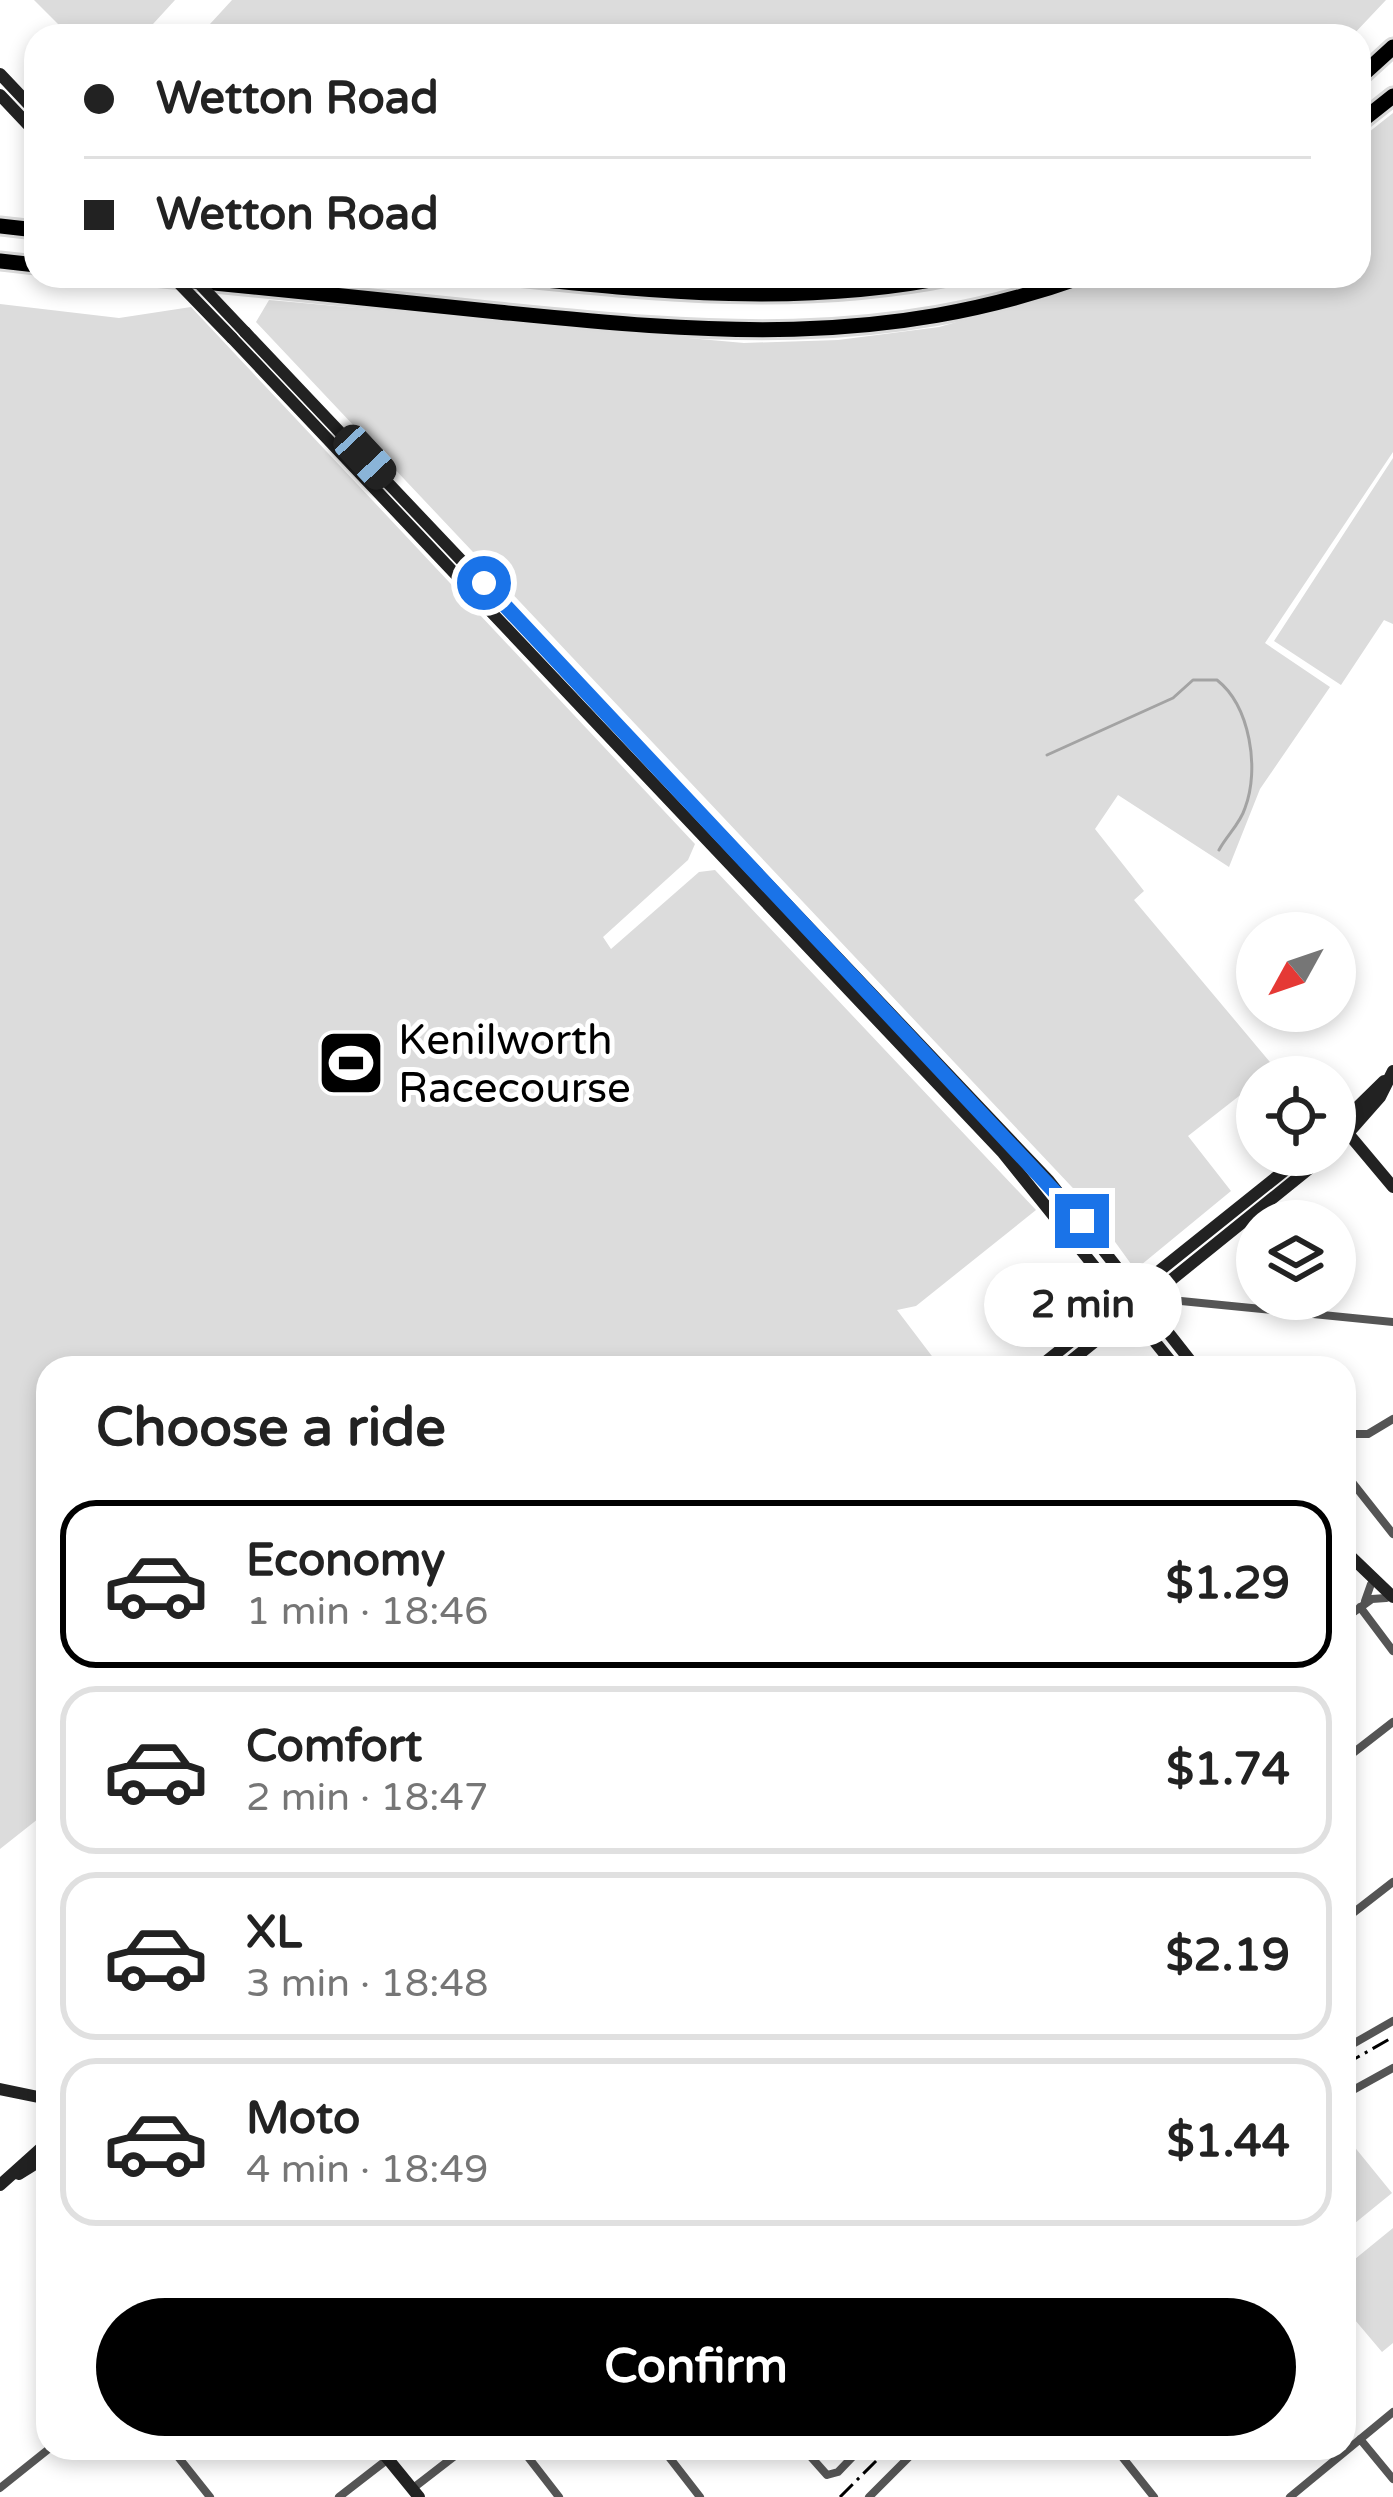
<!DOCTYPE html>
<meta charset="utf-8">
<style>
:root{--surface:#fff;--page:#f2f2f2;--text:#222;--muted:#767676;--line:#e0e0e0;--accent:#000}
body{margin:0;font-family:"Varela Round",sans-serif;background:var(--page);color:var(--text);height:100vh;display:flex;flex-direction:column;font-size:45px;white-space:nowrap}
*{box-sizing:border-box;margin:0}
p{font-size:39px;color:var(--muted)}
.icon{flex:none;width:66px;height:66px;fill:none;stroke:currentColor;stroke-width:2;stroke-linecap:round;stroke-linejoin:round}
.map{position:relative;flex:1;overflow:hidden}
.details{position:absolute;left:36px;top:1356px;width:1320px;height:1104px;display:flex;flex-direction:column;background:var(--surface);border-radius:36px;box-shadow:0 6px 18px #0003}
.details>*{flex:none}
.banner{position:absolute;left:24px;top:24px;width:1347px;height:264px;border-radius:36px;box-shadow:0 6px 18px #0003;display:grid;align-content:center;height:264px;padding:0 60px;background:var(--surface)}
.needle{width:78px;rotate:230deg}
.tools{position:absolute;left:1236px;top:912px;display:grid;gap:24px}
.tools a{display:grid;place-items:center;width:120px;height:120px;border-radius:50%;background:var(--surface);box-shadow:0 6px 18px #0003;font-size:60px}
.end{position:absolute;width:54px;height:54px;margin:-27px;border:15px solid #1a73e8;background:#fff;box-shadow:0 0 0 6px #fff}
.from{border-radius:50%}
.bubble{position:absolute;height:84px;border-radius:42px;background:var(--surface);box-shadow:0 6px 18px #0003;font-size:39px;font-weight:700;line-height:84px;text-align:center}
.car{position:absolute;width:36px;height:72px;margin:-36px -18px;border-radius:15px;box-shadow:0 0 9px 3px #0007;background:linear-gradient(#222 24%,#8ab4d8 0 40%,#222 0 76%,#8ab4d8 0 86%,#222 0)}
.banner b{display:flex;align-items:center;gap:42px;height:114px;font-size:45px}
.banner b+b{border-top:3px solid var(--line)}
.banner i{width:30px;height:30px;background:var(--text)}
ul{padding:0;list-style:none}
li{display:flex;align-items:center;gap:36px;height:168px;margin:0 24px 18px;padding:0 36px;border:6px solid var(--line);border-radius:36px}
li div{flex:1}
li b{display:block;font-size:45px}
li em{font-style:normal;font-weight:700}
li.active{border-color:var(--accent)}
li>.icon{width:108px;height:108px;stroke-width:1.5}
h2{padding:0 60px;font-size:54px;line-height:144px}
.button{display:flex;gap:24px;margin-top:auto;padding:24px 60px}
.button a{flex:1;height:138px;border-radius:72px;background:var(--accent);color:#fff;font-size:48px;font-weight:700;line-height:138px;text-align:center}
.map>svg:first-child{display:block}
.green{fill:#dcdcdc}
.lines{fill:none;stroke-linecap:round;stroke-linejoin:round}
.stream{stroke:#a3a3a3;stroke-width:3}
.highway-casing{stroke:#dbdbdb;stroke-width:21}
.street{stroke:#555;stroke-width:8}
.secondary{stroke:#222;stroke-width:12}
.highway{stroke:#000;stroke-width:15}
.rail{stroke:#000;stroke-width:3;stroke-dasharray:18 6 3 6;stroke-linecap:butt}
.secondary-bridge{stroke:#222;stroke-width:12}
.route{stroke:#1a73e8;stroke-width:15}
.labels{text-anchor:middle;stroke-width:10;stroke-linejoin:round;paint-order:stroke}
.poi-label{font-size:42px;fill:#000;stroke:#fff;text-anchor:start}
</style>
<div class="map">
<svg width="1393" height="2497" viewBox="0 0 1393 2497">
<rect width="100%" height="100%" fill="#fff"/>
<!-- green -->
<path class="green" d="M34,0H175L142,36H70Z
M232,0H1386L1352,36H199Z
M1393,113V452L1265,643L1330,687L1260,789L1229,867L1118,795L1095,829L1144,891L1134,900L1275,1068L1188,1136L1231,1191L1141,1265L1131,1264L1087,1203L256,322L269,300L744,343L838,340L939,327L1116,276H1359V140Z
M0,304L119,318L191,307L695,844L688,860L603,937L611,949L699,872L715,870L1036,1210L916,1306L897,1310L941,1368H48V1811L0,1849Z
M1393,458V624L1384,620L1341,685L1274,641Z
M1344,2134L1392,2193L1344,2232Z
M1393,2228V2343L1382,2352L1344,2307V2268Z"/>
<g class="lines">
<!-- stream -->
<path class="stream" d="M1047,755L1173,698L1193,680H1217C1250,706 1260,769 1245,808C1240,824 1227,835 1219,850"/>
<!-- highway casing -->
<g class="highway-casing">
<path id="highway" d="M1359,78L1393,47
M1359,123L1393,96
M0,226L36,230
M0,261L36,265
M143,276C261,287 380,300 498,312C708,333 881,349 1085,276
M505,276C657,292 802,307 953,276"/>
</g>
<!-- street -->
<path class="street" d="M1181,1301L1393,1322
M1344,1434H1368L1393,1419
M1344,1472L1393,1534
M1365,1601L1371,1584
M1360,1607L1393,1651
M1344,1619L1372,1599L1386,1598
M1344,1760L1393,1722
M1344,1920L1393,1882
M1344,2049L1393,2021
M1344,2095L1393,2068
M1360,2439L1393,2479
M171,2448L210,2497
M521,2448L559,2497
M662,2448L700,2497
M803,2448L827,2475L838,2472L861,2448
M1115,2448L1154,2497
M0,2488L50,2448
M412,2489L465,2448
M339,2497L388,2459
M869,2497L918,2448
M1290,2497L1393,2412"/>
<!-- secondary -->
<path class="secondary" d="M0,74L36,112
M0,95L36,133
M245,332L1049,1181L1196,1368
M232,338L1003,1153L1176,1368
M1341,1125L1393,1187
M1335,1129L1384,1081
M1335,1148L1380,1097L1393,1071
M1038,1368L1304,1155
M1062,1368L1326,1155
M1344,1550L1393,1597
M0,2089L48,2099
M19,2174L48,2156
M0,2185L48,2142
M379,2448L419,2497"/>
<!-- highway -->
<use href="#highway" class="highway"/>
<!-- rail -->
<path class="rail" d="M1344,2065L1393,2037
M840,2497L889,2448"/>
<!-- secondary-bridge -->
<path class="secondary-bridge" d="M172,276L232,338
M192,276L245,332"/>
</g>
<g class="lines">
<!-- route -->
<path class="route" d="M484,583L1082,1221"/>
</g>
<!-- icons -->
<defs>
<g id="stadium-square" transform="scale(3.45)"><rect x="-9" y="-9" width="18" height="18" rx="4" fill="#000" stroke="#fff"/><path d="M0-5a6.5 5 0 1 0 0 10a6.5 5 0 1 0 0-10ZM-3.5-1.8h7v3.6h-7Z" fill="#fff"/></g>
</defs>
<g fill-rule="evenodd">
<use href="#stadium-square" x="351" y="1063"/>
</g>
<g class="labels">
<!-- poi labels -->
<g class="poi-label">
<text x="398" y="1054">Kenilworth<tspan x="398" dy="48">Racecourse</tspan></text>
</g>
</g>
</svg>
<div class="tools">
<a><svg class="needle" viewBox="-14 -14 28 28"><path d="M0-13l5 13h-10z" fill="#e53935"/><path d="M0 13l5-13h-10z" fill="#767676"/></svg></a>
<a><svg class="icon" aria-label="locate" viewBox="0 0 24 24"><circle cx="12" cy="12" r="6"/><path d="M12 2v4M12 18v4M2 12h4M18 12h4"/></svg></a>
<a><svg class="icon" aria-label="layers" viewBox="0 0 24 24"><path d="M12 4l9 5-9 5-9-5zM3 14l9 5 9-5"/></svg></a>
</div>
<i class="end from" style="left:484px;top:583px"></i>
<i class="end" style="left:1082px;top:1221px"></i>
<div class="bubble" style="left:984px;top:1263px;width:198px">2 min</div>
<i class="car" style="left:365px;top:457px;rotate:137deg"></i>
<div class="banner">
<b><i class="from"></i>Wetton Road</b>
<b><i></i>Wetton Road</b>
</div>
<section class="details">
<h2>Choose a ride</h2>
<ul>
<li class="active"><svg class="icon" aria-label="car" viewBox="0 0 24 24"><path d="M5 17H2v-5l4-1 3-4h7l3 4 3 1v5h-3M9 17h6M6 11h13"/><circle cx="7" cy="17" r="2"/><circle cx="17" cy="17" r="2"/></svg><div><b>Economy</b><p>1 min · 18:46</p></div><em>$1.29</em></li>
<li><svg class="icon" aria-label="car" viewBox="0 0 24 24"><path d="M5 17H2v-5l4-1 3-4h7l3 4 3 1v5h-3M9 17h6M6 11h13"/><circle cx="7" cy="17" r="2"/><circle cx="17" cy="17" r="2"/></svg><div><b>Comfort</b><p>2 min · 18:47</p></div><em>$1.74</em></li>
<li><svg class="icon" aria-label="car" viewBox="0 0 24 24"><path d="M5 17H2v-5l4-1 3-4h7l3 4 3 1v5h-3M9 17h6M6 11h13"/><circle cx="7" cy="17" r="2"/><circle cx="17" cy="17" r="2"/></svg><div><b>XL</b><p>3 min · 18:48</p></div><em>$2.19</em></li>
<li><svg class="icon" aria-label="car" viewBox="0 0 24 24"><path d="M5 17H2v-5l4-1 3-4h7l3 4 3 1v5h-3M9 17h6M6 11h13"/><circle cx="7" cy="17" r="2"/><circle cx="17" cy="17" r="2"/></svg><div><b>Moto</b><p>4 min · 18:49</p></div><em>$1.44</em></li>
</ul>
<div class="button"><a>Confirm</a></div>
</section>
</div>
